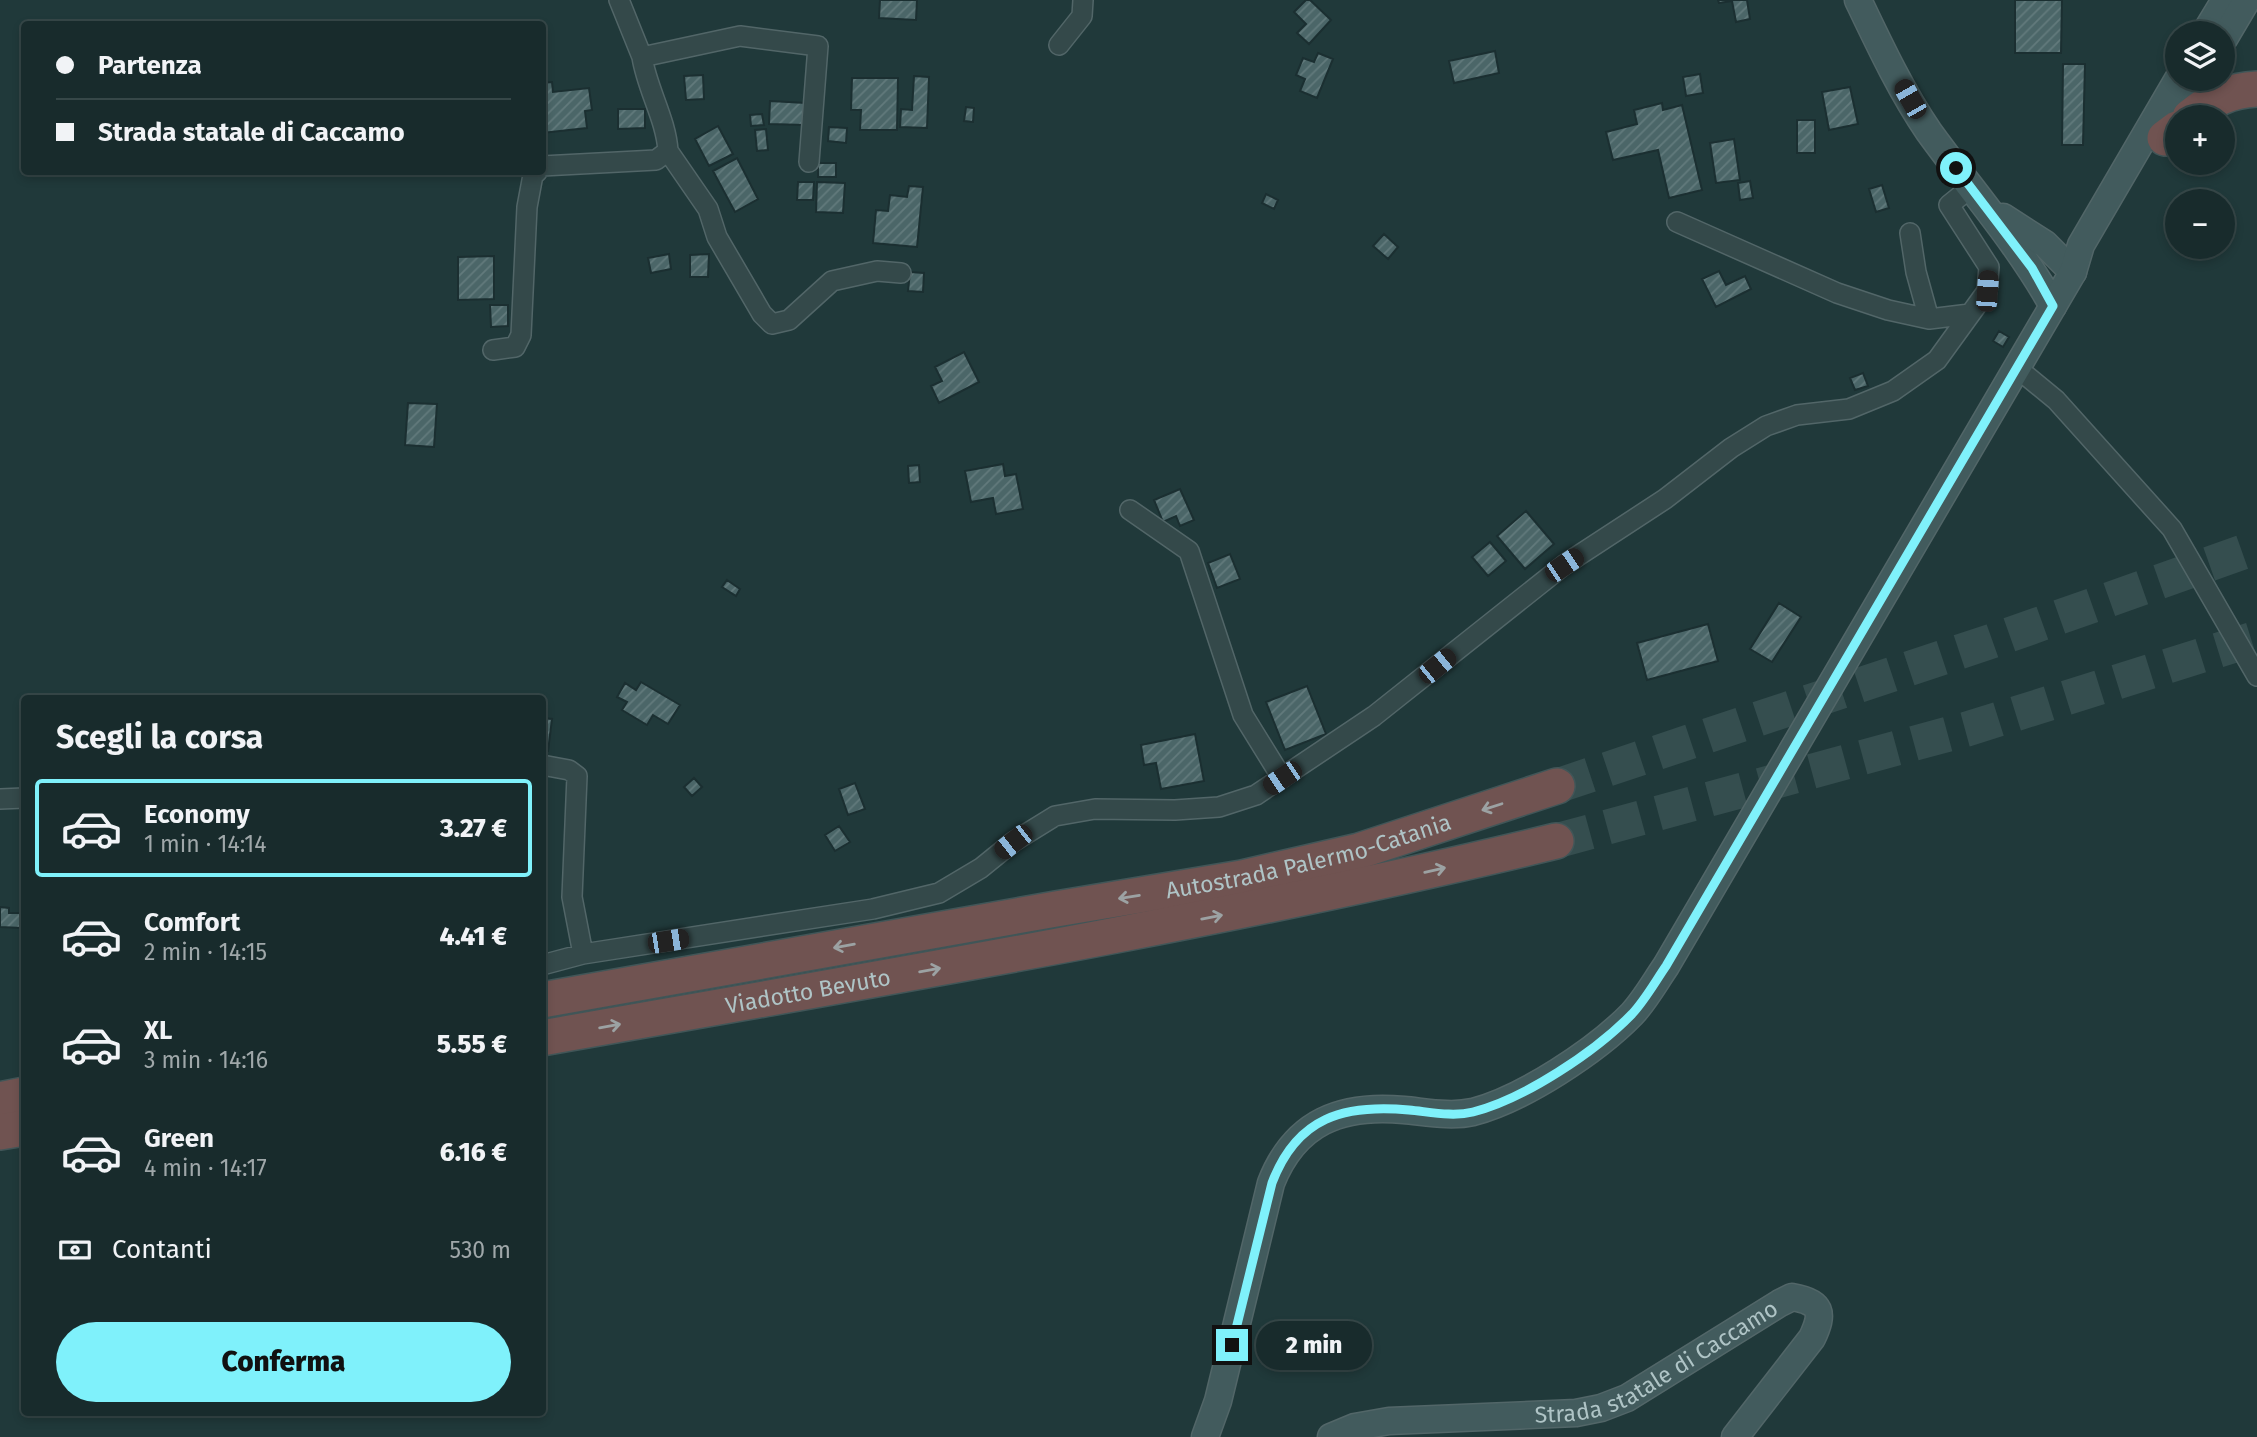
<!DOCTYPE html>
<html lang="it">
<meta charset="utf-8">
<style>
:root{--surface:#182b2c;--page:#213334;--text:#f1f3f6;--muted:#9fa7a9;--line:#364748;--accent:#7ff1fb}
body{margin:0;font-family:"Fira Sans",sans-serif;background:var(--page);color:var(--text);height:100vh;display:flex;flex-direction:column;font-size:26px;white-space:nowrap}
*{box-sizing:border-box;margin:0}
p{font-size:23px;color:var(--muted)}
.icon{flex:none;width:38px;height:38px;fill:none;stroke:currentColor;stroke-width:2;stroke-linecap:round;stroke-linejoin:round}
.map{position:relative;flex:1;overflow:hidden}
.side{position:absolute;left:21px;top:695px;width:525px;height:721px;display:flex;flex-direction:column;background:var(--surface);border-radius:7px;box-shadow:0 4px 10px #0003,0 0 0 2px var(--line)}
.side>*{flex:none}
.banner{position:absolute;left:21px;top:21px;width:525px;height:154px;border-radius:7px;box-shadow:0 4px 10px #0003,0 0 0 2px var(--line);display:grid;align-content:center;height:154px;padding:0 35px;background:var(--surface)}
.fabs{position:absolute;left:2165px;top:21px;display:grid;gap:14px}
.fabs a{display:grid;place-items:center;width:70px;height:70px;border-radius:50%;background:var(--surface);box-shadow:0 4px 10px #0003,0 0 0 2px var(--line);font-size:35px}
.end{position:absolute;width:32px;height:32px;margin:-16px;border:9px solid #7ff1fb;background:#111;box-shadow:0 0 0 4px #111}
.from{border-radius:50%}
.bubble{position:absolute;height:49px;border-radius:24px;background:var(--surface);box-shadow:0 4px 10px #0003,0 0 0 2px var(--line);font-size:23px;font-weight:800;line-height:49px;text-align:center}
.car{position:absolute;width:21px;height:42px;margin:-21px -10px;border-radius:9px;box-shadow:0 0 5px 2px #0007;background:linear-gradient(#222 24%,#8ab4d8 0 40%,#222 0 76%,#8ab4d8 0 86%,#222 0)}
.banner b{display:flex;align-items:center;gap:24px;height:66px;font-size:26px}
.banner b+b{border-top:2px solid var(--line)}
.banner i{width:18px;height:18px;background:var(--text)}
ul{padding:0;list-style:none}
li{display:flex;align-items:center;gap:21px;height:98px;margin:0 14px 10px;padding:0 21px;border:4px solid transparent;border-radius:7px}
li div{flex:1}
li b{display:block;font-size:26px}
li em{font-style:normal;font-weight:800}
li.on{border-color:var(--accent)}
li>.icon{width:63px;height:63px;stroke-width:1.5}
h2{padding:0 35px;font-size:32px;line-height:84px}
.pay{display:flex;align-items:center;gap:18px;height:77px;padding:0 35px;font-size:26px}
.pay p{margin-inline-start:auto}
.cta{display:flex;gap:14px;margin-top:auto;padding:14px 35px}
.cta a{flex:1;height:80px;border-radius:42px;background:var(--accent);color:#111;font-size:28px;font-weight:800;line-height:80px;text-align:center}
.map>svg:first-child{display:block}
.building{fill:url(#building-hatch);stroke:#1b2f31;stroke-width:2}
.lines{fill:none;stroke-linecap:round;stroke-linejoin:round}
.highway-tunnel{stroke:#354e4f;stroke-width:35;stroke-dasharray:35 18;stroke-linecap:butt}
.street-casing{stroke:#526668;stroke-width:22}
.secondary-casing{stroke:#526668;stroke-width:29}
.highway-casing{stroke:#415658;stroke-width:38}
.street{stroke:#34494a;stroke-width:19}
.secondary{stroke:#425b5d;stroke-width:26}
.highway{stroke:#705351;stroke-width:35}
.oneway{stroke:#9ca2a3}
.route{stroke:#7ff1fb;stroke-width:9}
.labels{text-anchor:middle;stroke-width:5;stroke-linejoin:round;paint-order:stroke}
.street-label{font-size:23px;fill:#afc4c6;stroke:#1a2d2f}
</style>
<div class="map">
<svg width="2257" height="1437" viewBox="0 0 2257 1437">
<defs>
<pattern id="building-hatch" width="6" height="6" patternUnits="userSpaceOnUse" patternTransform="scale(1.75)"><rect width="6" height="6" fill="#4b6668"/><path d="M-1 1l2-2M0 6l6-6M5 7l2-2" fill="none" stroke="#627a7c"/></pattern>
</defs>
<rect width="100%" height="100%" fill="#20393a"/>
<!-- building -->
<path class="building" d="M880,0H917L916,20L879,18Z
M1306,0H1310L1331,20L1309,44L1297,33L1306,24L1294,12Z
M1718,0H1747L1750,19L1736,22L1732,1L1719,3Z
M2015,0H2062L2061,53H2015Z
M1495,51L1499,73L1454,83L1449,61Z
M1318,53L1333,59L1317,98L1300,91L1305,79L1296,75L1303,58L1314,62Z
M2063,64H2085L2083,145H2062Z
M1700,74L1703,93L1686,96L1683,77Z
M703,75L704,99L686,100L684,76Z
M914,76L929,77L927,128L900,127L901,109L912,110Z
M852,78H898L897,130H860L861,110H851Z
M552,82L553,92L589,88L592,110L585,111L587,128L542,133V83Z
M1850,87L1858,124L1829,130L1822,92Z
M770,101L806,103L805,125L769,124Z
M1662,103L1663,110L1682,105L1702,190L1669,198L1658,150L1613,160L1606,132L1637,124L1634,110Z
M966,107L974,108L973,122L964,121Z
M618,109H645V128L618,129Z
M762,114L764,125L751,126L750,115Z
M1797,120H1815V153H1797Z
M718,126L733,154L709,166L695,139Z
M829,127L847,128L846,143L828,141Z
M766,129L768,150L757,151L755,130Z
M1734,139L1740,180L1716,183L1710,143Z
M737,158L758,199L735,212L713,171Z
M818,163H836V177H818Z
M1750,181L1753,198L1740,200L1738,183Z
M798,182H814L813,200H797Z
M817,182L845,183L843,213L816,212Z
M1882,185L1889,208L1876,212L1869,189Z
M909,186L923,187L917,247L873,243L876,210L888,211L890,195L907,197Z
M1266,194L1278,200L1274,209L1262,203Z
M1384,234L1398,247L1388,259L1373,246Z
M669,254L671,269L651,273L648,258Z
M709,254L708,277H690V255Z
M494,256V299L458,300V257Z
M1719,271L1726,285L1745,276L1751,289L1716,307L1702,279Z
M910,272L924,273L923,292L908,291Z
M490,305H508V326L491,327Z
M1999,331L2009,337L2003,347L1993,341Z
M964,352L979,382L939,403L931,386L942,381L935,367Z
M1863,373L1868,386L1855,390L1850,378Z
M408,403L437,404L434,447L405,445Z
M1003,464L1005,476L1016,474L1023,509L996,514L993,498L971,502L965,471Z
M919,465L920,482L909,483L908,466Z
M1180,489L1194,520L1180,526L1176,516L1163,522L1154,500Z
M1526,511L1554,544L1525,569L1497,536Z
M1490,542L1506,561L1488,576L1472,557Z
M1230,554L1240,579L1217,588L1208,563Z
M727,580L740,589L736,596L722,587Z
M1779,603L1801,617L1772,662L1750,649Z
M1708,624L1718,661L1647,680L1637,643Z
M641,682L680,705L668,724L653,715L647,725L622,710L627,702L617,697L625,683L636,690Z
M1307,686L1326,734L1285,750L1266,702Z
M542,718L552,719L548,751H542Z
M1195,734L1204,781L1161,789L1156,763L1144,765L1141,745Z
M694,778L702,787L692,796L684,787Z
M855,783L865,809L848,815L839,789Z
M839,826L850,842L835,851L825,835Z
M0,907L9,908V913H22V928L0,927Z"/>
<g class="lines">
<!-- highway-tunnel -->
<path class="highway-tunnel" d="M1557,786L1992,641L2257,547
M1556,841L1967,729L2257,638"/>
<!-- street casing -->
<g class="street-casing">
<path id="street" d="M619,0L642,57L740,36L818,46L809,162
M1059,45L1082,16L1083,0
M668,151L708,209L717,237L762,314L772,324L789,320L832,281L877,271L901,273
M542,166L656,160L668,151C666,119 647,89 642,57
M1677,222L1837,293L1888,310L1929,319L1970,314
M1910,233L1916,272L1929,319
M493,350L515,347L521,335L527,207L533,175L537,172
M2017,368L2056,400L2172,529L2257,676
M1130,510L1189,551L1243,715L1282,778
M542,765L569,770L577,776L572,897L583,954
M0,799L24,798
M542,965L583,954L873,909L939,893L981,868L1013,842L1055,816L1095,809L1175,810L1219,807L1256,795L1374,716L1564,565L1665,499L1731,448L1766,426L1797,415L1849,409L1893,391L1937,360L1987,291L1989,267L1949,205L1970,188"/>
</g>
<!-- secondary casing -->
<g class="secondary-casing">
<g id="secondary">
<path d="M1858,0C1879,44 1901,91 1929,132C1971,190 2018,243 2053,306"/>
<path d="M2205,33L2225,0"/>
<path d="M2222,42L2247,0"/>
<path d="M2178,117L2201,79"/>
<path d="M2003,217L2045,244L2073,272"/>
<path d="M1205,1437L1218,1401L1271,1183C1295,1122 1341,1104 1404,1110C1426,1112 1451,1117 1473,1112C1523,1099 1596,1051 1632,1014C1645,1000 1655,982 1666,966L2073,272L2081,245L2178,79"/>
<path id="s1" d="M1331,1437L1355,1427L1389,1421L1576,1413L1601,1408L1627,1398L1780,1303L1792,1297C1822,1302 1824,1313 1812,1338L1735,1437"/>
</g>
</g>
<!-- highway casing -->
<g class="highway-casing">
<g id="highway">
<path d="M2190,117C2211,100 2230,90 2257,89"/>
<path d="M2165,138L2177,129"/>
<path id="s2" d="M542,1000L1056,909L1242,878L1359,851L1557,786"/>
<path id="s3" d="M542,1038C882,978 1221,922 1556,841"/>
<path d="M0,1100L24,1095"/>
<path d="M0,1132L24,1128"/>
</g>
</g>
<!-- street -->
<use href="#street" class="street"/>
<!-- secondary -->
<use href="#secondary" class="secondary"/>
<!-- highway -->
<use href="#highway" class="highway"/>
</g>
<!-- one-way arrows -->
<defs><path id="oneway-shaft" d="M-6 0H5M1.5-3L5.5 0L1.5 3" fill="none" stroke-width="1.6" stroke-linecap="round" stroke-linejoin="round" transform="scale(1.75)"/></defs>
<g class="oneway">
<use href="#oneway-shaft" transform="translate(1492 807) rotate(162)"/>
<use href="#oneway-shaft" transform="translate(1435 870) rotate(-13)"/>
<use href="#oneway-shaft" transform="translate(1129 897) rotate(171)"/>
<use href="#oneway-shaft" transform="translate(1212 917) rotate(-11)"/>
<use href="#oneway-shaft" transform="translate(844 946) rotate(170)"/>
<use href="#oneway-shaft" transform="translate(930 970) rotate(-10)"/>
<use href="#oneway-shaft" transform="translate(610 1026) rotate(-10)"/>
</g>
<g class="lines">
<!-- route -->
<path class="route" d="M1232,1345L1272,1183C1297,1117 1344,1104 1409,1110C1430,1112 1453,1117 1473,1112C1524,1099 1595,1052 1632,1014C1645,1000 1655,982 1666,966L2053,306L2032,268L1956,168"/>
</g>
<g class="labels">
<!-- street labels -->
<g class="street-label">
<text dy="8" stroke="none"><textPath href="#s2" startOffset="780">Autostrada Palermo-Catania</textPath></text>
<text dy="8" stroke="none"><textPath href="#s3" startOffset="270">Viadotto Bevuto</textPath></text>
<text dy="8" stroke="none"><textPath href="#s1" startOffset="341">Strada statale di Caccamo</textPath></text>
</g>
</g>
</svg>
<div class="fabs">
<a><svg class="icon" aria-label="layers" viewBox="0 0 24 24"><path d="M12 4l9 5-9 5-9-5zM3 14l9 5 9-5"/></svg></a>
<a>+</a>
<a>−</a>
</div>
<i class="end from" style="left:1956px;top:168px"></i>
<i class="end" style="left:1232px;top:1345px"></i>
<div class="bubble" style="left:1256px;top:1321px;width:116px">2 min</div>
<i class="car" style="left:1910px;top:99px;rotate:330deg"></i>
<i class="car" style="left:1987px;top:291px;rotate:4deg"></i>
<i class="car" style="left:1564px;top:565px;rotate:56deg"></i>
<i class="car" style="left:1437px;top:666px;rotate:51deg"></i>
<i class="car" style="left:1282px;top:778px;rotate:236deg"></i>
<i class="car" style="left:1013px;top:842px;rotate:232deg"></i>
<i class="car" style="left:668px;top:941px;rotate:81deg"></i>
<div class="banner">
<b><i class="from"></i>Partenza</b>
<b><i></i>Strada statale di Caccamo</b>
</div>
<section class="side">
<h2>Scegli la corsa</h2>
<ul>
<li class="on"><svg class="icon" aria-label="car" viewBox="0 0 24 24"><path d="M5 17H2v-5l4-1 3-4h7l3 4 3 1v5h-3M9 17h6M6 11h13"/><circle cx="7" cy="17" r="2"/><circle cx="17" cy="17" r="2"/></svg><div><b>Economy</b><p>1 min · 14:14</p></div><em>3.27 €</em></li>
<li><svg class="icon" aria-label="car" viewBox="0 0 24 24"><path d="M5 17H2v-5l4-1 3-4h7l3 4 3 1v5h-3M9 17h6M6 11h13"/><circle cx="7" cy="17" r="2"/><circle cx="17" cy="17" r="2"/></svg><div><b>Comfort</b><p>2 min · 14:15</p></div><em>4.41 €</em></li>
<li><svg class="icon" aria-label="car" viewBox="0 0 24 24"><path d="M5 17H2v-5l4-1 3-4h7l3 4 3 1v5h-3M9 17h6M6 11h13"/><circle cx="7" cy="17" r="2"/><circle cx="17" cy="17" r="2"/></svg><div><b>XL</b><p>3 min · 14:16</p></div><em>5.55 €</em></li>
<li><svg class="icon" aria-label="car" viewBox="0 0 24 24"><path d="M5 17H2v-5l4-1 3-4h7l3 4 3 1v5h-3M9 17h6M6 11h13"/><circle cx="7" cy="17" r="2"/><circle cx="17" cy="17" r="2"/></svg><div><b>Green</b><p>4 min · 14:17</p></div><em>6.16 €</em></li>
</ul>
<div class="pay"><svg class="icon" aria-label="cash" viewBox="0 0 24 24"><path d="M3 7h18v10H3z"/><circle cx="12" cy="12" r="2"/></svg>Contanti<p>530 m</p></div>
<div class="cta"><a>Conferma</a></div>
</section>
</div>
